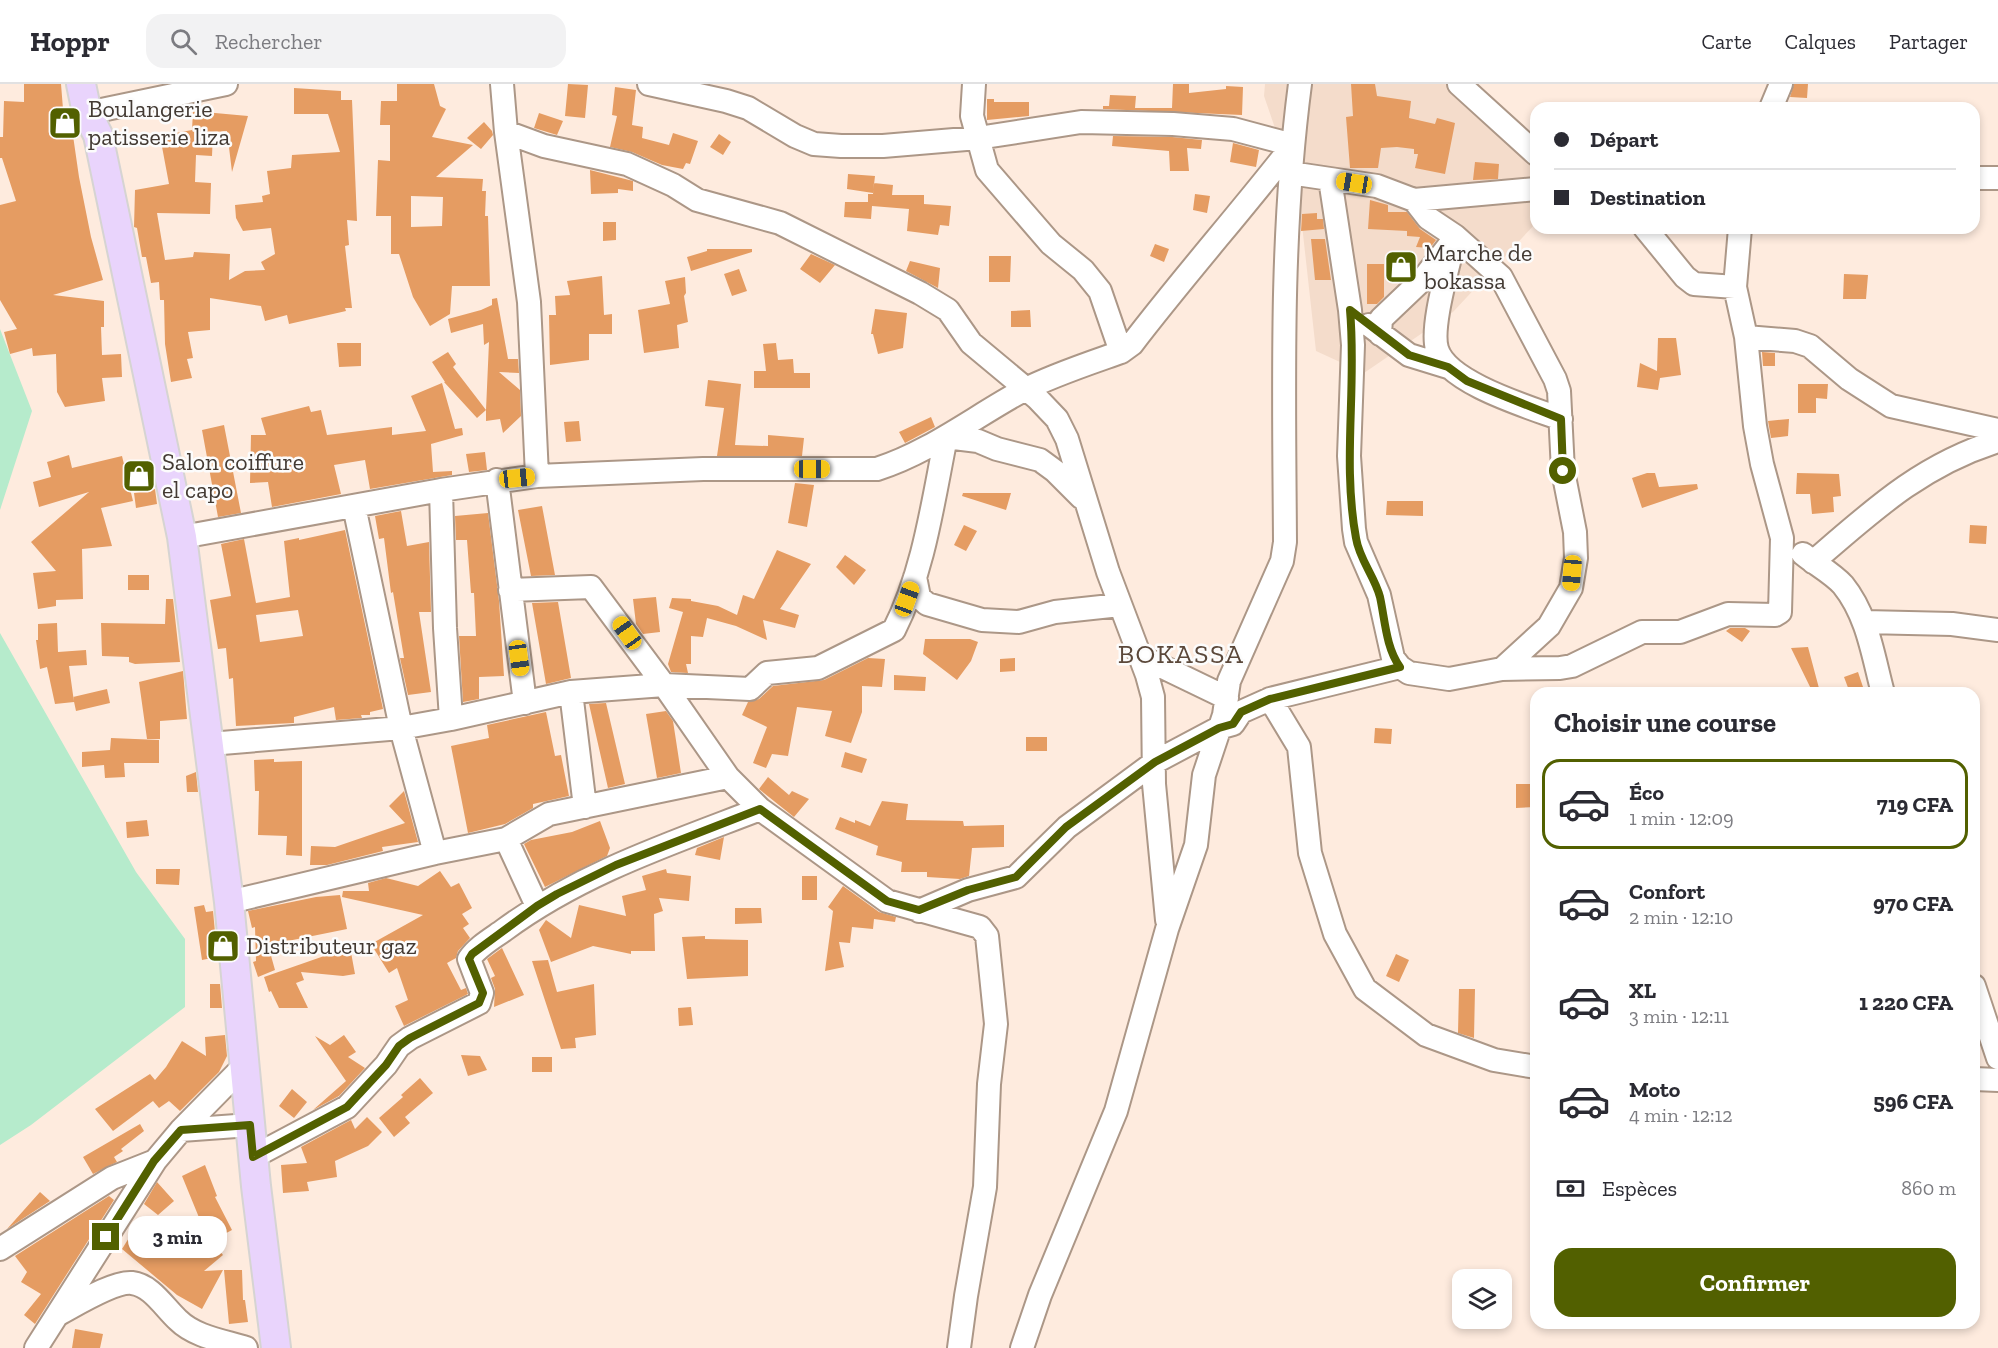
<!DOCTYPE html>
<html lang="fr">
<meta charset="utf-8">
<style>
:root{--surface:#fff;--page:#f2f2f3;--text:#2b2b33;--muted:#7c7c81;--line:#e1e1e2;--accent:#526000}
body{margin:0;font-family:"Zilla Slab",serif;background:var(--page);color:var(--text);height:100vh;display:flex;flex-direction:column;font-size:22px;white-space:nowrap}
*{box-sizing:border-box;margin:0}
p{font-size:20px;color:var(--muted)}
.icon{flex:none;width:33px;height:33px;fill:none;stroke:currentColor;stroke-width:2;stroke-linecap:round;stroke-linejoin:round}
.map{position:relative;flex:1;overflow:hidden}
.drawer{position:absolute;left:1530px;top:603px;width:450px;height:642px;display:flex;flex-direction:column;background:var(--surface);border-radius:18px;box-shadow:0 3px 9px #0003}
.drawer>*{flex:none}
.guide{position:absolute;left:1530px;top:18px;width:450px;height:132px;border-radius:18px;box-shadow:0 3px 9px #0003;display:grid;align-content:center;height:132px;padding:0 24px;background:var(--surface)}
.buttons{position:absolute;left:1452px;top:1185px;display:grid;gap:12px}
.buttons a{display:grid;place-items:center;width:60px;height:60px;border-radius:12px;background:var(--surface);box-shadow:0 3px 9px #0003;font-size:30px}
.end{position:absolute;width:27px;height:27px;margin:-14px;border:8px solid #526000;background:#fff;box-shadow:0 0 0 3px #fff}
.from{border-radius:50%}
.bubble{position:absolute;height:42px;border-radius:18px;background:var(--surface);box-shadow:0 3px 9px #0003;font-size:20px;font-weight:700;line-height:42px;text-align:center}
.car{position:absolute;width:18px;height:36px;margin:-18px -9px;border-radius:8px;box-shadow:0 0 4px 2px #0007;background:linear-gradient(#f5c518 24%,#345 0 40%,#f5c518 0 76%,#345 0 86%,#f5c518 0)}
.guide b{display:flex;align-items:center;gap:21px;height:57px;font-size:22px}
.guide b+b{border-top:2px solid var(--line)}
.guide i{width:15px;height:15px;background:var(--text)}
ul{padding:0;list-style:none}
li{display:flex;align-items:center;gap:18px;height:90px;margin:0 12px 9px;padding:0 12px;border:3px solid transparent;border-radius:18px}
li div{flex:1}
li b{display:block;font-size:22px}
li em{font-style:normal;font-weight:700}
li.current{border-color:var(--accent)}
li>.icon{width:54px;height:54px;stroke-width:1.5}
h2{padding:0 24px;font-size:27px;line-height:72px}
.pay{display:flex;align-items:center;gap:15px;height:66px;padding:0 24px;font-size:22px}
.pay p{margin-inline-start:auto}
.button{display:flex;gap:12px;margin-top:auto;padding:12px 24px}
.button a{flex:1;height:69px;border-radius:18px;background:var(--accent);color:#fff;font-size:24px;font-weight:700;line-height:69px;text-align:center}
header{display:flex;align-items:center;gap:36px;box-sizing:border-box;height:84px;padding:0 30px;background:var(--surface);border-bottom:2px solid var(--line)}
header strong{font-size:28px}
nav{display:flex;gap:33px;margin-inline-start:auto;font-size:21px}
.search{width:420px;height:54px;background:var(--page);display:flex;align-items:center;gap:15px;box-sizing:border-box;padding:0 21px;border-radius:18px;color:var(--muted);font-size:22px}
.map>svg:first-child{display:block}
.built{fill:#f4dccb}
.green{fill:#b6ebcc}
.building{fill:#e59c62;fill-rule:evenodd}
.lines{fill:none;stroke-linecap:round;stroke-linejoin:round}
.minor-casing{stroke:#ac9787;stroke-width:26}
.major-casing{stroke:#d6d4d2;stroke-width:32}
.minor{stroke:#fff;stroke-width:22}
.major{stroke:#e9d4fc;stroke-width:28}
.route{stroke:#526000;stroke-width:8}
.labels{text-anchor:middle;stroke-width:5;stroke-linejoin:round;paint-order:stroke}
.poi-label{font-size:24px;fill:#433a33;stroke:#fcfcfc;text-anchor:start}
.quarter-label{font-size:27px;letter-spacing:1.5px;fill:#5b483a;stroke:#fcfcfc}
</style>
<header>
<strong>Hoppr</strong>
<div class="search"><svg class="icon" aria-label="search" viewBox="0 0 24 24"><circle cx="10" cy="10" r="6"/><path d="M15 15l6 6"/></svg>Rechercher</div>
<nav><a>Carte</a><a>Calques</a><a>Partager</a></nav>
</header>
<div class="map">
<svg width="1998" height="1264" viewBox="0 0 1998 1264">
<rect width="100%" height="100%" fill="#feebde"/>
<!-- built -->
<path class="built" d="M1265,0H1476L1536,72V139L1453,228L1364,289L1316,267L1299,114L1264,12Z"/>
<!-- green -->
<path class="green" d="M0,245L32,327L0,426Z
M0,549L136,788L185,855V923L31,1041L0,1061Z"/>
<!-- building -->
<path class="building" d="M24,0H61L63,25L69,24L79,93L91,153L103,196L53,211L104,217V243H101L102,271L121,270L122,293L102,294L105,317L65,323L57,308L56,270L33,272L32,264L10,270L4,248L17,245L0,216V121L16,117L2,74H0V53H3L4,17L24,18Z
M397,0H434L440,22L446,25L432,53L473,61L436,93L483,95L482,107H486L485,132H488L490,202H452L450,230L430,242L413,213L399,170H391V132H376L378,76L390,77V41H380L381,17H397ZM411,112L443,113L442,142L411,143Z
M568,0L588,1L585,34L565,32Z
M1173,0H1189V9L1226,5V2L1243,3L1242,31L1103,25V22H1109L1110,11L1136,12L1135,24H1172Z
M1351,0H1375L1377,12L1411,17L1409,34L1435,40L1437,34L1455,39L1445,90L1415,84L1418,70H1414V65L1397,63L1381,64L1378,84H1350L1346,33L1353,32Z
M1794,0H1808L1807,14L1790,13Z
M615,3L636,6L632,41L643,43L642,54L669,61L673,49L698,57L690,80L686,79L683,85L662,81L632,68L610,63L617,32L612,31Z
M294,4L341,7V16H352L357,137L347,136L349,161L345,162L352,224H345L346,227L289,240L287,231L265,237L261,222L210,214V246L188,248L193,274L187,275L192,294L171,298L165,260L164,216H160L159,198L151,199L146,173H142L137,144L134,143L135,106L169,100L160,52L192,46L193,27L248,32L232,88L227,47L213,48L212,72L196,71L195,98L211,99L210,130L157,129L165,176L193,173L194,168L230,170L229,196L245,187L265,186L261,178L275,170L271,144L243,147L236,134L235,121L263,118L262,112L270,110L267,87L291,84L292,71L340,68L328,30H294Z
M987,15H994V18H1029V32L987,36Z
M539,29L563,37L557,51L534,44Z
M484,38L492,47L493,51L481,65L467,54Z
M719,50L731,58L723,71L710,63Z
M1113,52L1172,53L1202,56L1201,65L1187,64L1189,87H1170L1169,67L1112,62Z
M1233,59L1259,66L1256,83L1230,78Z
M1475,78L1499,80L1498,95L1473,96Z
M590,86L633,97V107L618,105V109L591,110Z
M848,90L875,92L873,109L847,105Z
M874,99L893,101L892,111H924V120L951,122L949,142L940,141L938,151L907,147L909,125L872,122L871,135L844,133L845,118H868V110H873Z
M1195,110L1210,112L1207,129L1193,126Z
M1370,116L1388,121V128H1407L1420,145L1436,156L1430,164L1416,163L1420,153L1407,152V147L1368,145Z
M1317,129V135H1323L1324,145L1301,147L1302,130Z
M603,138H616V156L603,157Z
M1311,155H1325L1331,196H1315Z
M1155,160L1169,165L1164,178L1150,172Z
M707,165H752V168L691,187L687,173L707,167Z
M811,170L835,181L820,199L800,185Z
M989,172H1011L1010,198H989Z
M910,177L940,184L938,204L906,187Z
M1367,180H1384V213L1377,220H1367Z
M739,185L747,207L732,212L724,190Z
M1844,190L1868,191L1866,215H1843Z
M602,192L604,231L612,230V250H589V276L550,281L549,231H556L555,212L570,211L567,197Z
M685,193L686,209L684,212L688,238L677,241L679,264L644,269L638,226L670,220L665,197Z
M497,214L508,275H518L519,289L499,288L520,306L521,332L503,349L500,335L486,337V326L477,334L444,298H445L432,278L448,268L456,280L453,283L486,326L489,258L484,261L483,240L451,249L448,235L481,226L492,221V215Z
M875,225L907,229L903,264L878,270L873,250H871Z
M1030,226L1031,243H1011V227Z
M1658,254H1676L1681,291L1660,294L1658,306L1637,303L1640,279L1657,287Z
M337,259H361V282L339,283Z
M776,259L778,276L793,275L794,289H810V304H754V287H766L763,260Z
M1762,268L1775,269V282H1763Z
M708,296L741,300L735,361L768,362V351L804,354L802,372H717L724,324L705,322Z
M442,299L455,345L462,344L463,351L431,360L433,388L452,387V391L370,405L365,376L334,381L341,410L272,423L268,398L250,399L251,351H266L261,334L309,322L311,328L321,326L327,351L392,343V351L426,347L411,312Z
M1798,300H1828L1827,315L1816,314V329H1798Z
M931,333L935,343L905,359L899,348Z
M1789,335L1788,352L1771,354L1768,337Z
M579,337L581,357L566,358L564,338Z
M224,341L241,429L218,433L202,346Z
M485,368L487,386L469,388L466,370Z
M69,371L72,384L122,372L133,417L101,424L112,462L82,465L83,515L56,516V522L38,525L33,489L56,487L31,458L89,408L39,423L33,398L51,393L47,378Z
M1647,389H1655L1659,403L1697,400L1698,405L1642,424L1632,394Z
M1797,389L1839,390L1841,412L1833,413L1834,428L1812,430L1810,410H1796Z
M795,399L814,401L807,443L788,439Z
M155,405L157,420L136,424L134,409Z
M963,409H1011L1006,426L962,412Z
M1387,417H1423V432L1386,431Z
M542,422L555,491L531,492L518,426Z
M401,427L407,462L429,458L431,528H419L431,608L408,611L400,574H404L393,508L391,509L384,454L379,455L375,432Z
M488,429L499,517L504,592L479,593V615L463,618L459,552H476L474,509H471L467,456H456L455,432Z
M964,441L977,447L966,467L954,461Z
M1970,441L1987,442L1986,460L1969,459Z
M345,446L383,625L370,628V631H361L362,634L336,636L334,623L294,633V639L236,642L233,594L229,595L226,564L218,565L210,516L231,512L221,460L244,455L256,519L290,513L284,457L299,454V456ZM298,526L303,552L260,558L256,531Z
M777,466L811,480L780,525L799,531L795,544L763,536L767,556L736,542L707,534L703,553L691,552V580H686L688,589L671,588L668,580L683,528L669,524L672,514L691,515V517L718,522L737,531L743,511L754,515Z
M845,471L866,486L854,501L836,483Z
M128,491H149V506H128Z
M656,513L660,548L643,550L636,540L633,515Z
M166,515H173L180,578L135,580L129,578V573L102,572L101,539L165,540Z
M558,518L571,594L546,600L532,519Z
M57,539L58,568L86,566L87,581L69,582L74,618L55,620L47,583L40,585L36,556H38V540Z
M1730,544H1745L1750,547L1742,558L1726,547Z
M925,555H970L978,558L971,577L957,596L923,570Z
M1808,563L1820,608L1818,609H1813L1791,564Z
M868,574L885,575L882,603L862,602V628L851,659L825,652L832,627L797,623L788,672L772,670L766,684L753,679L767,643L742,631L748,618L759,615L773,602L824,596Z
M1015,574V587L1000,588V575Z
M183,587L187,635L160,637V655H147L139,598Z
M1858,588L1865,609H1850L1844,593Z
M894,591L926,593L925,607L894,606Z
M107,605L110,619L76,627L73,613Z
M606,619L625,700L608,704L589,620Z
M666,627L673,637L681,689L657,694L646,630Z
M546,628L555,672L561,671L569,712L533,720V724L505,740L468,749L451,662L489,654L487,641Z
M1375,644L1392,645L1391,660L1374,659Z
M1026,653H1047V667H1026Z
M111,654L159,656V679H124L125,693L105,694L104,681L82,683V668L110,666Z
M845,668L867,675L862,689L841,683Z
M274,675V678L302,677V772L286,771L287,752L258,751L259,707H255L254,676Z
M196,688L198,708H187L186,692Z
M768,693L789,711L792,707L809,715L794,733L759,705Z
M1516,700H1535L1536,723L1516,724Z
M404,707L418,758L382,763L383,767L327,781H310L311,762L335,763L405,739L389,722Z
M882,717L908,720L906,736L963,737L964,742L1004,741V763L972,764L969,792L960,795L927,793V788H901L902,778L876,771L878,762L835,745L840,733L855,739V736L870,742Z
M147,736L149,752L127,754L126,738Z
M600,737L610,764L607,772L545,803L524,760L531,756L572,748Z
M724,753L720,776L695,771L697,764Z
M156,785H180L179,801L156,800Z
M666,785L667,789L691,792L689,817L659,814L663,827L654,830L655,867H631V870L593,862L551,878L539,846L546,836L571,854L579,821L626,832L622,812L646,806L642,792Z
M440,787L451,803L459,799L472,824L462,830L469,840L463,844L470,854L458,867L456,874L447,879L461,906L466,904L468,910L404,942L395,922L408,916L397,884L389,889L371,860L423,831L342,813L343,807H369L368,799L386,794L418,802Z
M802,792H817V816H802Z
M843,802L879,828L896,833L895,838L874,835L873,845L852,843L850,859L839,858L844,883L825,887L833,827L828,823Z
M340,811L347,845L268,861L275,886L258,893L253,878L256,877L255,843L252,844L248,827L316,813Z
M204,821L206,828L213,827L216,859H213L217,873L202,876L194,823Z
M735,824H761L762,839L735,840Z
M705,852V855L748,856V892L687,895L682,853Z
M350,863L355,890L343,892L301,888L304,896L296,899L308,924H279L271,907L269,908L264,893Z
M502,864L524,911L494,923L495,905L491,894L495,892L487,875Z
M1396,870L1409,876L1399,898L1386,892Z
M548,876L557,908L594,900L596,951L575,954L576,964L561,965L532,877Z
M210,900H220L222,924H210Z
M1459,905H1475L1474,954L1458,949Z
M691,923L693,941L679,942L678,924Z
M225,951L227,972L219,988L180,1027L169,1017L159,1024L153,1017L113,1047L95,1025L150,990L155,996L166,983L182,957L206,972L205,953Z
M344,951L356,968L348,973L365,984L339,1012L313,1026L346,997L315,952L330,961Z
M461,971L480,972L487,986L468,992Z
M532,973H552V988H532Z
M420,994L433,1009L405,1033L410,1039L394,1053L379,1034L403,1013L401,1011Z
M292,1005L307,1018L294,1034L279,1022Z
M367,1033L382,1048L368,1062L335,1077L337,1093L307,1098L309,1107L283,1109L281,1081L307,1079L301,1063L351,1036L355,1045Z
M140,1040L144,1047L121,1065L123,1067L114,1073L117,1078L93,1090L83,1073Z
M205,1081L217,1112L215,1113L232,1146L215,1155H210L223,1171L204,1187L223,1186L202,1225L177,1211L122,1165L132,1149L149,1132L202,1148L207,1153L182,1092Z
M157,1098L174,1117L158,1131L144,1120Z
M40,1108L50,1117L7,1145Z
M109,1112L114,1116L35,1240L24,1231L41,1210L21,1198L27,1188L15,1172Z
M224,1186H242L243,1216H245L248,1238L229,1240Z
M75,1245L103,1250L100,1264H72Z"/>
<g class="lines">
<!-- minor casing -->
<g class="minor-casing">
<path id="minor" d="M502,0L506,48L529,218L537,392
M974,0L972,32L987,86L1051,160L1083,186L1100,207L1121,268
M1459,0L1536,70
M1771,24L1781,0
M87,29L226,0
M506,48L544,62L627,80L673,101L697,116L780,139L920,209L948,226L971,259L1037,314L1057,335L1067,355L1108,488L1147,591L1153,613L1154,700L1167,836
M1290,89L1377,102L1414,116L1428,134L1455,152L1501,193L1555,295L1559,307L1563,387L1575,448L1576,474L1571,504L1549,542L1502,585
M1974,94H1998
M1330,95L1350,226L1353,261L1349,372L1354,445L1356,458L1379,511L1393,574L1400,583L1409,589L1449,595L1502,585L1560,584L1572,582L1642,548H1680L1728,530L1775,531L1780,528L1782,454L1762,380L1755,342L1746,253L1735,203L1740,144
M1414,116L1536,105
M1645,144L1685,193L1694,200L1735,203
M1455,152C1450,178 1430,242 1437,265C1447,299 1529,323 1561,335
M1369,241L1409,271L1448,283
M1380,250L1381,235L1423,195L1451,159
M1746,253L1795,257L1810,262L1849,295L1891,322L1998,346
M497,396L525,619
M441,406L445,544L451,635
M354,422L401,644L435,769
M182,453L441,406L537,392L703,385H877C930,368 974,333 1022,307C1050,292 1090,279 1121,268L1132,260C1184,192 1240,129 1293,61L1233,45L1173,40L1081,38L978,54L883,62H841L814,60L795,52L748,24L726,17L649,0
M1803,470C1815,480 1832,489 1843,501C1868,532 1873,572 1883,609
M1813,478C1872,427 1921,381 1998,357
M915,493L919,513L927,520L982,536L1019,538L1055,528L1120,521
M510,506L591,503L664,601L750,605L767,589L818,584L894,546C924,487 933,417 946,353L978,357L997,365L1040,376L1055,387L1081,413
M1865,538L1952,540L1998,546
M1140,572L1227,614
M571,608L585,723
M1270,615L1299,663L1310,769L1335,850L1365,905L1426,951L1494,976L1536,983
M210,660L401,644L451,635L571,608L664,601L728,693L760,725L887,817L980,843L987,852L996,940L989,1000L985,1103L966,1212L959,1264
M506,755L537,822
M229,818L435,769L506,755L549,730L728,693
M919,827L968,806L1016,793L1067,743L1155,678L1219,644L1233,640L1241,628L1270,615L1400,583
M1974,902L1998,974
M1974,995L1998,996
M181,1046L250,1041
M253,1073L347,1023L386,981L399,962L410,954L479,919L482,909L469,875C477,863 493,854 504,846C581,789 672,759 760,725
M0,1165L112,1094L155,1077
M59,1230C76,1221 114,1197 132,1199C151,1201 164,1223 178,1236C195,1253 224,1257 246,1264
M36,1264L155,1077L181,1046L245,981
M1022,1264L1040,1211L1116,1027L1167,845L1196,761L1204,691L1224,631L1229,597L1282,477L1285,458C1284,305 1280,152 1300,0"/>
</g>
<!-- major casing -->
<g class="major-casing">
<path id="major" d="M81,0L87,29L98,51L182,453L229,818L256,1102L276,1264"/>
</g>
<!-- minor -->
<use href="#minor" class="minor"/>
<!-- major -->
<use href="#major" class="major"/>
</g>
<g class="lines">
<!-- route -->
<path class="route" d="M106,1153L154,1077L181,1046L250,1041L253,1073L347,1023L386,981L399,962L410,954L479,919L483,909L469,875L472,870L537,822L557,810L616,781L760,725L887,817L919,826L968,806L1016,793L1066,743L1155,678L1219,644L1233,640L1241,628L1270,615L1400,583C1386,564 1385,536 1380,513C1375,493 1359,475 1356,454C1342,379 1357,302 1350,226L1409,271L1448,283L1467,297L1561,335L1563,387"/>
</g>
<!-- icons -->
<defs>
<g id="shop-square" transform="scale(1.725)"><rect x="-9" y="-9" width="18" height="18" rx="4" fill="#526000" stroke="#fcfcfc"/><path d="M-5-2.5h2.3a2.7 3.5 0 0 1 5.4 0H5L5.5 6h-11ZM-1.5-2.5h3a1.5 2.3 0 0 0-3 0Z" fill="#fff"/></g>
</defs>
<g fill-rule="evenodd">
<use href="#shop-square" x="65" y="39"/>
<use href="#shop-square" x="1401" y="183"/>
<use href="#shop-square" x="139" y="392"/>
<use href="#shop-square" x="223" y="862"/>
</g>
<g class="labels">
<!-- poi labels -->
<g class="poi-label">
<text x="88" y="33">Boulangerie<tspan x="88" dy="28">patisserie liza</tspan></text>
<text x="1424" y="177">Marche de<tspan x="1424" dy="28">bokassa</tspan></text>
<text x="162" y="386">Salon coiffure<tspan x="162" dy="28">el capo</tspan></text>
<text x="246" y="870">Distributeur gaz</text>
</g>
<!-- quarter labels -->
<g class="quarter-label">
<text x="1181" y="579">BOKASSA</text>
</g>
</g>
</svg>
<div class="buttons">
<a><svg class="icon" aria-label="layers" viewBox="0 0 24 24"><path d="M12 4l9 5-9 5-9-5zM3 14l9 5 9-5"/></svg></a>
</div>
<i class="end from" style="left:1563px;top:387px"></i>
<i class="end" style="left:106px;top:1153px"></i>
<div class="bubble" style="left:128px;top:1132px;width:99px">3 min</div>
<i class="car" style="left:1354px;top:99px;rotate:279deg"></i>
<i class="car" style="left:812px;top:385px;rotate:90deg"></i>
<i class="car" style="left:517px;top:394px;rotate:84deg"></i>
<i class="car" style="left:1572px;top:489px;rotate:185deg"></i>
<i class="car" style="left:907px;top:515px;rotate:20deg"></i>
<i class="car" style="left:627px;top:549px;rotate:325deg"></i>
<i class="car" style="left:519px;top:574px;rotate:172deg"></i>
<div class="guide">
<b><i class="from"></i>Départ</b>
<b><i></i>Destination</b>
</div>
<section class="drawer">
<h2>Choisir une course</h2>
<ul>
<li class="current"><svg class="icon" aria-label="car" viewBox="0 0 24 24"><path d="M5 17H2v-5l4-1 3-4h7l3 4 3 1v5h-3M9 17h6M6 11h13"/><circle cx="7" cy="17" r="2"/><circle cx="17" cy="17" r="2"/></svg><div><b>Éco</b><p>1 min · 12:09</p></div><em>719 CFA</em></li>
<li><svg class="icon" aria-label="car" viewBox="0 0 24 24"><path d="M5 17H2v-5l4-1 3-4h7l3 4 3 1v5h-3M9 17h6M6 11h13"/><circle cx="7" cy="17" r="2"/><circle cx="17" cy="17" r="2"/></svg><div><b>Confort</b><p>2 min · 12:10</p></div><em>970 CFA</em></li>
<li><svg class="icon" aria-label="car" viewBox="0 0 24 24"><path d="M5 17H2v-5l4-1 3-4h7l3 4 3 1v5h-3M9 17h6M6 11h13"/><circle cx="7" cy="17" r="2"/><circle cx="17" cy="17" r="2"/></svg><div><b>XL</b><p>3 min · 12:11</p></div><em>1 220 CFA</em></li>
<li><svg class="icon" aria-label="car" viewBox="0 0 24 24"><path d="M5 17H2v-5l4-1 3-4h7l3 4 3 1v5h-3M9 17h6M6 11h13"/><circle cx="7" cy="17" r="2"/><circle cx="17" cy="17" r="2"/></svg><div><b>Moto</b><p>4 min · 12:12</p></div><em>596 CFA</em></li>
</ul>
<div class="pay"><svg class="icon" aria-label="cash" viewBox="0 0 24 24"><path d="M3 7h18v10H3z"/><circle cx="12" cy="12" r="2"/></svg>Espèces<p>860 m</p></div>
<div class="button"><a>Confirmer</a></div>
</section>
</div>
